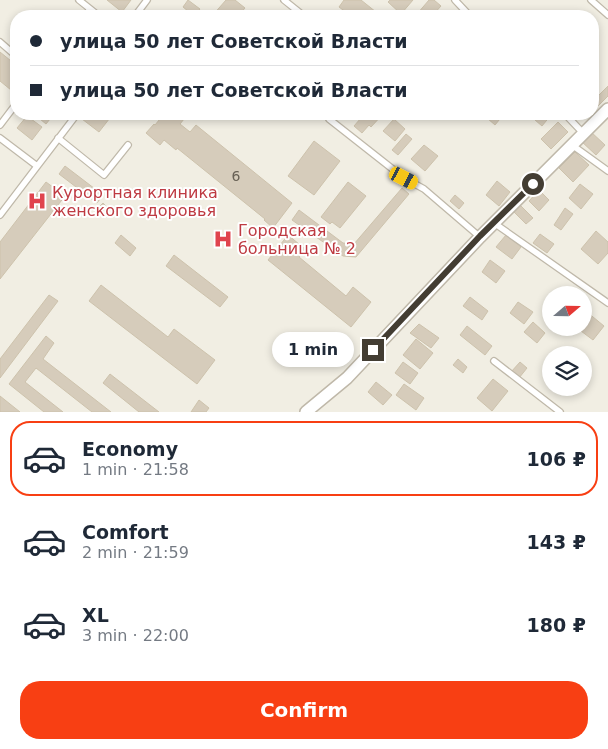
<!DOCTYPE html>
<meta charset="utf-8">
<style>
:root{--surface:#fff;--page:#f2f2f3;--text:#1f2937;--muted:#747a83;--line:#e0e1e3;--accent:#f83f13}
body{margin:0;font-family:"DejaVu Sans",sans-serif;background:var(--page);color:var(--text);height:100vh;display:flex;flex-direction:column;font-size:19px;white-space:nowrap}
*{box-sizing:border-box;margin:0}
p{font-size:16px;color:var(--muted)}
.icon{flex:none;width:28px;height:28px;fill:none;stroke:currentColor;stroke-width:2;stroke-linecap:round;stroke-linejoin:round}
.map{position:relative;height:412px;overflow:hidden}
.drawer{display:flex;flex-direction:column;background:var(--surface);flex:1}
.drawer>*{flex:none}
.guide{position:absolute;left:10px;top:10px;width:589px;height:110px;border-radius:20px;box-shadow:0 2px 8px #0003;display:grid;align-content:center;height:110px;padding:0 20px;background:var(--surface)}
.needle{width:32px;rotate:70deg}
.tools{position:absolute;left:542px;top:286px;display:grid;gap:10px}
.tools a{display:grid;place-items:center;width:50px;height:50px;border-radius:50%;background:var(--surface);box-shadow:0 2px 8px #0003;font-size:25px}
.end{position:absolute;width:22px;height:22px;margin:-11px;border:6px solid #433d33;background:#fff;box-shadow:0 0 0 2px #fff}
.from{border-radius:50%}
.bubble{position:absolute;height:35px;border-radius:18px;background:var(--surface);box-shadow:0 2px 8px #0003;font-size:16px;font-weight:700;line-height:35px;text-align:center}
.car{position:absolute;width:15px;height:30px;margin:-15px -8px;border-radius:6px;box-shadow:0 0 4px 1px #0007;background:linear-gradient(#f5c518 24%,#345 0 40%,#f5c518 0 76%,#345 0 86%,#f5c518 0)}
.guide b{display:flex;align-items:center;gap:18px;height:48px;font-size:19px}
.guide b+b{border-top:1px solid var(--line)}
.guide i{width:12px;height:12px;background:var(--text)}
ul{padding:9px 0 0;list-style:none}
li{display:flex;align-items:center;gap:15px;height:75px;margin:0 10px 8px;padding:0 10px;border:2px solid transparent;border-radius:20px}
li div{flex:1}
li b{display:block;font-size:19px}
li em{font-style:normal;font-weight:700}
li.selected{border-color:var(--accent)}
li>.icon{width:45px;height:45px;stroke-width:1.5}
.primary-button{display:flex;gap:10px;margin-top:auto;padding:10px 20px}
.primary-button a{flex:1;height:58px;border-radius:20px;background:var(--accent);color:#fff;font-size:20px;font-weight:700;line-height:58px;text-align:center}
.map>svg:first-child{display:block}
.building{fill:#d6ccbb;stroke:#cdc2ac}
.lines{fill:none;stroke-linecap:round;stroke-linejoin:round}
.lane-casing{stroke:#bfb8a9;stroke-width:8}
.street-casing{stroke:#bfb8a9;stroke-width:14}
.lane{stroke:#fff;stroke-width:5.5}
.street{stroke:#fff;stroke-width:11}
.route{stroke:#433d33;stroke-width:6}
.labels{text-anchor:middle;stroke-width:4;stroke-linejoin:round;paint-order:stroke}
.number-label{font-size:14px;fill:#686155}
.health-label{font-size:16px;fill:#be3a42;stroke:#fff;text-anchor:start}
</style>
<div class="map">
<svg width="608" height="412" viewBox="0 0 608 412">
<rect width="100%" height="100%" fill="#f1eee3"/>
<!-- building -->
<path class="building" d="M107,0H131L122,12Z
M188,0L200,9L194,16L183,7Z
M226,0H235L245,8L238,16H212Z
M344,0H361L376,12L372,16H351L339,7Z
M390,0H413L401,14L388,2Z
M429,0H434L441,6L432,16H419L417,14Z
M0,52L16,65V83L11,90L0,81Z
M608,86V96L598,106L593,101Z
M34,114H54L46,124Z
M86,114H113L99,132L82,119Z
M164,114H188L180,124L190,132L196,125L292,203L273,228L264,220L265,219L177,148L176,150L164,140L160,145L146,133L154,124L155,125Z
M361,114H383L371,127L369,125L362,133L354,126L361,118L358,116Z
M491,114H504L495,125L487,118Z
M541,114H550L551,115L542,126L535,120Z
M27,116L42,127L32,140L17,128Z
M394,119L405,129L395,141L383,131Z
M558,122L568,132L551,149L541,139Z
M590,131L605,145L596,155L581,141Z
M406,134L412,139L398,155L392,150Z
M314,141L340,161L314,195L288,176Z
M424,145L438,156L425,171L411,159Z
M575,152L589,165L573,182L559,168Z
M65,166L103,195L97,203L59,174Z
M497,181L510,192L499,206L486,195Z
M46,182L65,196L0,279V242Z
M348,182L366,196L340,228L332,222L330,224L321,217Z
M580,184L593,194L581,209L569,198Z
M402,188L409,194L356,257L343,256L292,220L299,210L343,243L354,244Z
M539,190L549,200L539,211L529,201Z
M455,195L464,203L459,209L450,201Z
M103,203L110,210L103,217L96,210Z
M520,205L533,218L526,224L513,211Z
M565,208L573,214L561,230L554,225Z
M596,231L608,242V253L598,264L581,249Z
M540,234L554,244L547,253L533,243Z
M121,235L136,248L130,256L115,243Z
M288,235L305,249L299,257L346,296L353,287L371,302L351,327L268,260Z
M506,235L521,247L512,259L496,247Z
M174,255L228,297L220,307L166,266Z
M490,260L505,271L496,283L482,272Z
M101,285L168,337L174,329L215,360L197,384L89,301Z
M49,295L58,301L0,378V359Z
M470,297L488,311L482,320L463,306Z
M518,302L533,312L524,324L510,313Z
M587,312L604,326L593,340L577,328H584V316Z
M533,322L545,333L537,343L524,332Z
M419,324L439,338L431,348L410,333Z
M467,326L492,346L485,355L460,335Z
M46,336L54,343L43,359L111,412H92L36,368L25,382L63,412H44L9,384Z
M416,339L433,353L420,369L403,355Z
M458,359L467,367L463,373L453,365Z
M403,362L418,373L410,384L395,373Z
M520,362L527,368L519,378L511,372Z
M110,374L159,412H139L103,383Z
M493,379L508,391L492,411L477,398Z
M376,382L392,395L383,405L368,392Z
M404,384L424,398L416,410L396,395Z
M0,396L20,412H0Z
M199,400L209,408L206,412H191Z"/>
<g class="lines">
<!-- lane casing -->
<g class="lane-casing">
<path id="lane" d="M79,0L99,16
M284,0L304,16
M455,0L470,16
M591,0L608,15
M85,16L90,9
M135,16L147,0
M0,42L16,56
M565,114L583,133
M329,119L404,178L424,189L480,237
M0,125L16,104
M0,138L37,166
M58,138L104,175L128,145
M572,145L608,171
M0,215L77,114
M494,223L608,303
M494,361L560,412"/>
</g>
<!-- street casing -->
<g class="street-casing">
<path id="street" d="M306,412L347,378L480,237L608,109"/>
</g>
<!-- lane -->
<use href="#lane" class="lane"/>
<!-- street -->
<use href="#street" class="street"/>
</g>
<g class="lines">
<!-- route -->
<path class="route" d="M373,350L480,236L533,184"/>
</g>
<!-- icons -->
<defs>
<g id="hospital-bare" transform="scale(1.5)"><path d="M-5-5h3v3.5h4V-5h3V5h-3V1.5h-4V5h-3Z" fill="#e0444e" stroke="#fff" stroke-width="2.5" paint-order="stroke"/></g>
</defs>
<g fill-rule="evenodd">
<use href="#hospital-bare" x="37" y="201"/>
<use href="#hospital-bare" x="223" y="239"/>
</g>
<g class="labels">
<!-- number labels -->
<g class="number-label">
<text x="236" y="181">6</text>
</g>
<!-- health labels -->
<g class="health-label">
<text x="52" y="198">Курортная клиника<tspan x="52" dy="18">женского здоровья</tspan></text>
<text x="238" y="236">Городская<tspan x="238" dy="18">больница № 2</tspan></text>
</g>
</g>
</svg>
<div class="tools">
<a><svg class="needle" viewBox="-14 -14 28 28"><path d="M0-13l5 13h-10z" fill="#e53935"/><path d="M0 13l5-13h-10z" fill="#747a83"/></svg></a>
<a><svg class="icon" aria-label="layers" viewBox="0 0 24 24"><path d="M12 4l9 5-9 5-9-5zM3 14l9 5 9-5"/></svg></a>
</div>
<i class="end from" style="left:533px;top:184px"></i>
<i class="end" style="left:373px;top:350px"></i>
<div class="bubble" style="left:272px;top:332px;width:82px">1 min</div>
<i class="car" style="left:404px;top:178px;rotate:117deg"></i>
<div class="guide">
<b><i class="from"></i>улица 50 лет Советской Власти</b>
<b><i></i>улица 50 лет Советской Власти</b>
</div>
</div>
<section class="drawer">
<ul>
<li class="selected"><svg class="icon" aria-label="car" viewBox="0 0 24 24"><path d="M5 17H2v-5l4-1 3-4h7l3 4 3 1v5h-3M9 17h6M6 11h13"/><circle cx="7" cy="17" r="2"/><circle cx="17" cy="17" r="2"/></svg><div><b>Economy</b><p>1 min · 21:58</p></div><em>106 ₽</em></li>
<li><svg class="icon" aria-label="car" viewBox="0 0 24 24"><path d="M5 17H2v-5l4-1 3-4h7l3 4 3 1v5h-3M9 17h6M6 11h13"/><circle cx="7" cy="17" r="2"/><circle cx="17" cy="17" r="2"/></svg><div><b>Comfort</b><p>2 min · 21:59</p></div><em>143 ₽</em></li>
<li><svg class="icon" aria-label="car" viewBox="0 0 24 24"><path d="M5 17H2v-5l4-1 3-4h7l3 4 3 1v5h-3M9 17h6M6 11h13"/><circle cx="7" cy="17" r="2"/><circle cx="17" cy="17" r="2"/></svg><div><b>XL</b><p>3 min · 22:00</p></div><em>180 ₽</em></li>
</ul>
<div class="primary-button"><a>Confirm</a></div>
</section>
